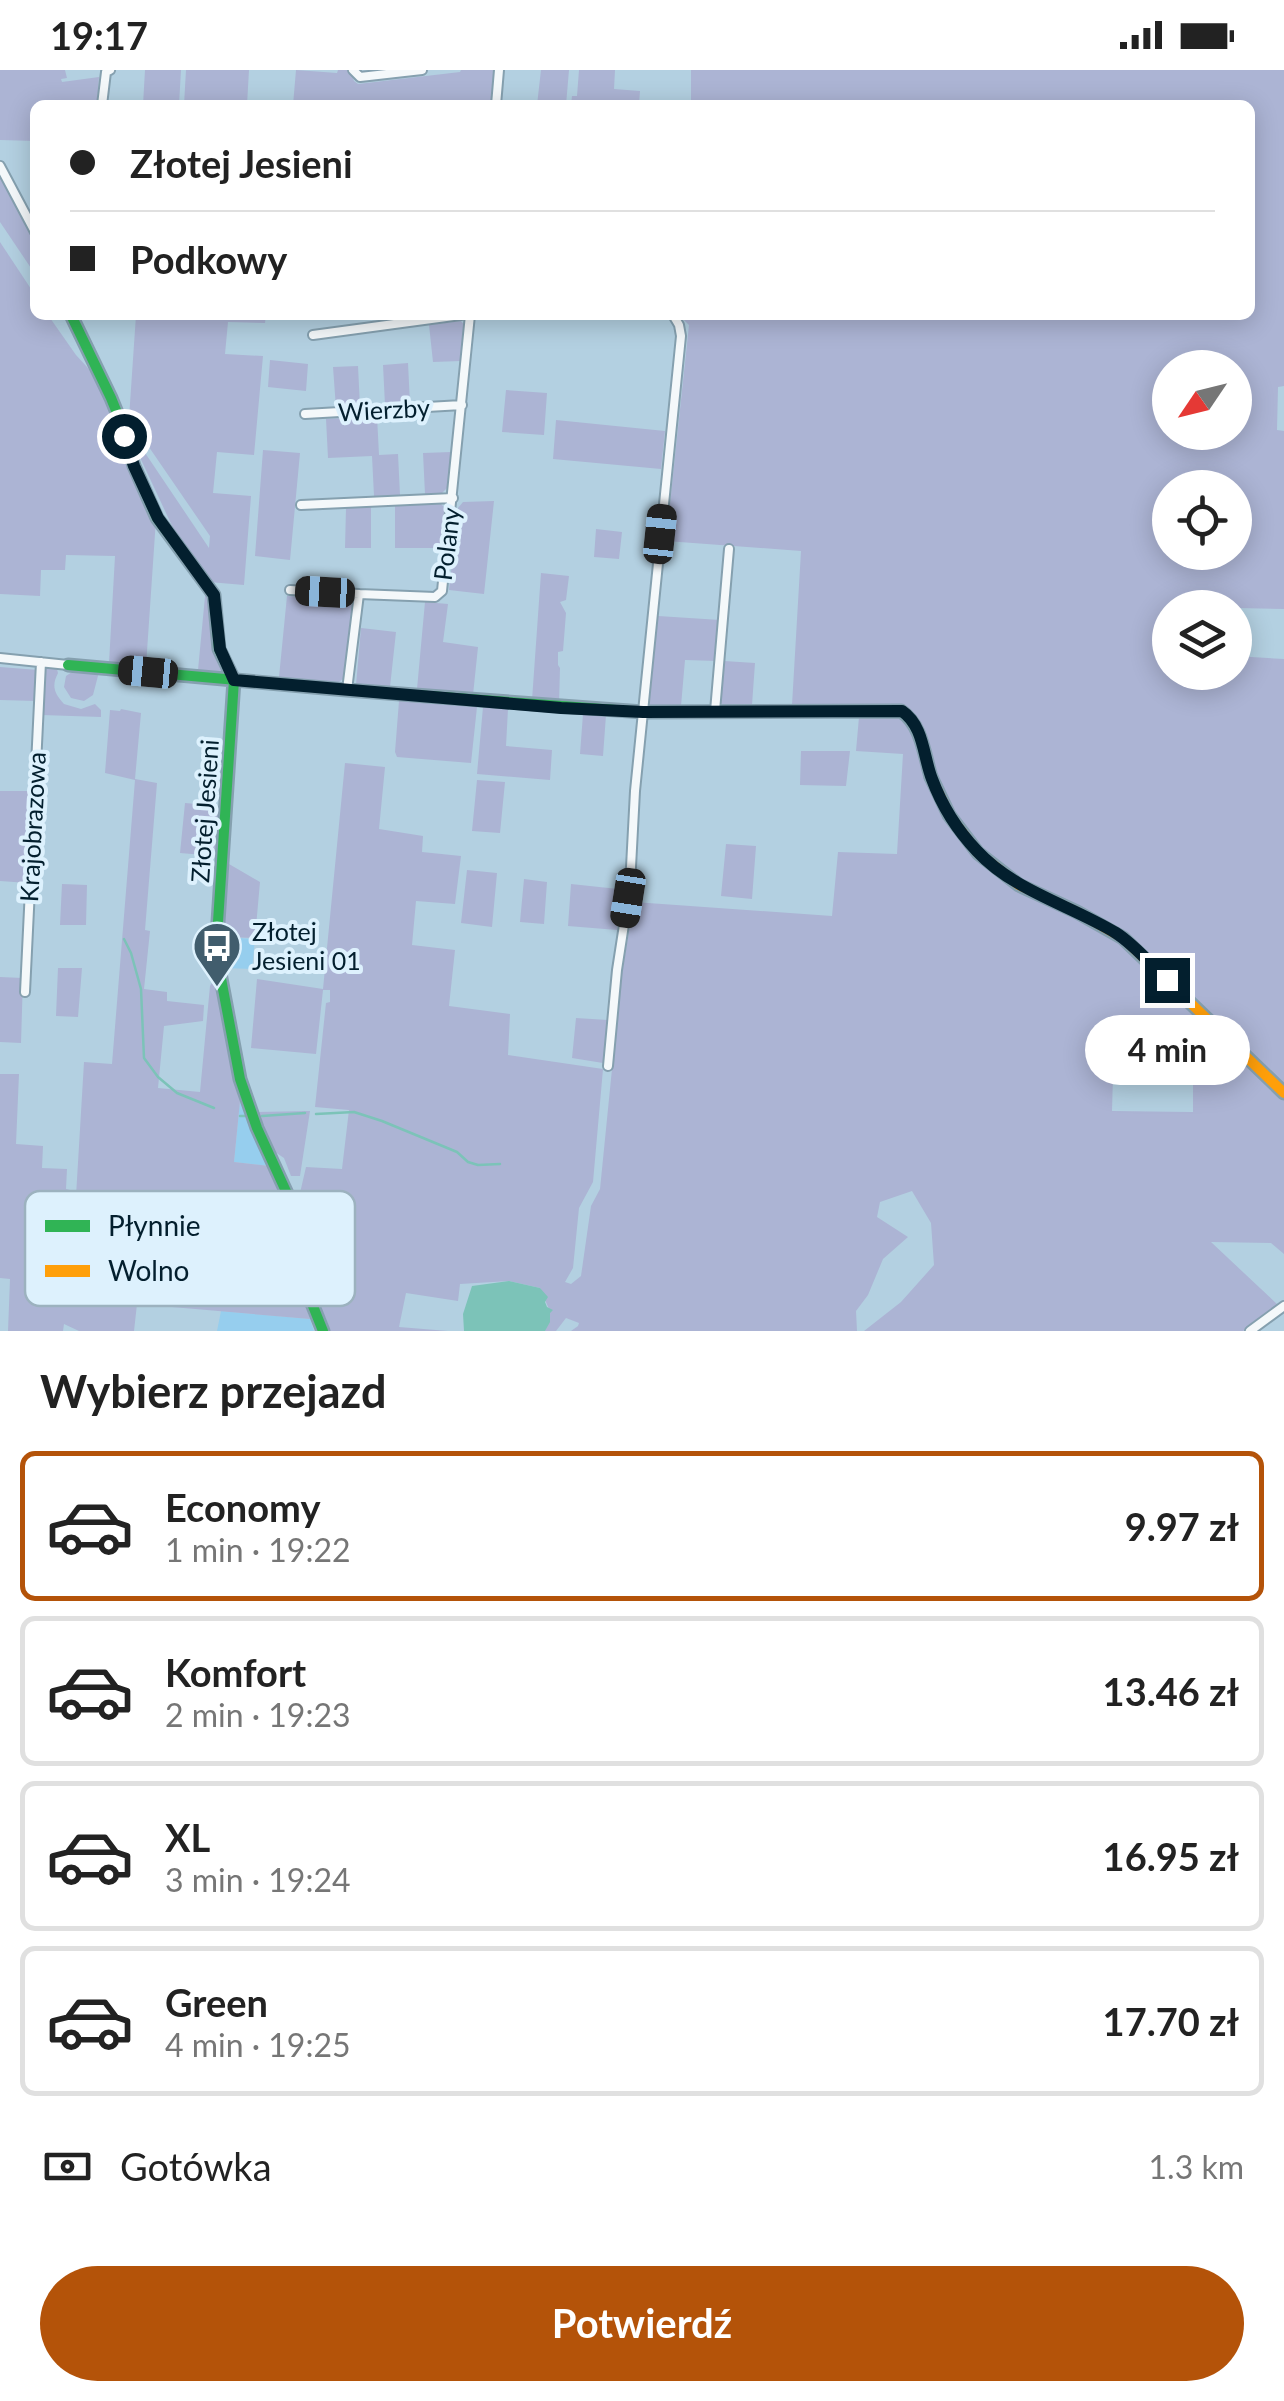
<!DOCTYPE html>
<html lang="pl">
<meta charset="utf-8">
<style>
:root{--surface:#fff;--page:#f2f2f2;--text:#222;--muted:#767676;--line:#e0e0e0;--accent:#b45309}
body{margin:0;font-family:Lato,sans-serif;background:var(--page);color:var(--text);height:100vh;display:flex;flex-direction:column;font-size:38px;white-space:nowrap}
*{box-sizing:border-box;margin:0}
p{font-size:32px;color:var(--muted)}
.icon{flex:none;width:55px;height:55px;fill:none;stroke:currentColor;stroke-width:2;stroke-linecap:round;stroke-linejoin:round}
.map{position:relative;height:1261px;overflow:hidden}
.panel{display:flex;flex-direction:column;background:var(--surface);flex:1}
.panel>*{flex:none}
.top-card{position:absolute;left:30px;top:30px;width:1225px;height:220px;border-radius:15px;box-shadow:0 5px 25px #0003;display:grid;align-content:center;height:220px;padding:0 40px;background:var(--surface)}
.needle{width:65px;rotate:235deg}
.buttons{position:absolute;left:1152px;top:280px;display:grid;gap:20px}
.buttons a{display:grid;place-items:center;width:100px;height:100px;border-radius:50%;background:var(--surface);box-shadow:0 5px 25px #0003;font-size:50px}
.end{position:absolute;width:45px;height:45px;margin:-22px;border:12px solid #031f2e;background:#fff;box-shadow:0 0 0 5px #fff}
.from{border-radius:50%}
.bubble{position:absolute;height:70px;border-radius:35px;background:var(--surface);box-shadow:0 5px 25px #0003;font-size:32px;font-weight:700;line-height:70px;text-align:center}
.car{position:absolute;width:30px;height:60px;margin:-30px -15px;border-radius:12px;box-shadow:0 0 8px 2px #0007;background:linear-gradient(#222 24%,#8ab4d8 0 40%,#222 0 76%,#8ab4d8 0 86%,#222 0)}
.top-card b{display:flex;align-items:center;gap:35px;height:95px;font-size:38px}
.top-card b+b{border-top:2px solid var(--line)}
.top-card i{width:25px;height:25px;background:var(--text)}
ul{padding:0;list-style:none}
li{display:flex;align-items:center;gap:30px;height:150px;margin:0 20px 15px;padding:0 20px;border:5px solid var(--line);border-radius:15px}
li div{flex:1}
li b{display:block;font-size:38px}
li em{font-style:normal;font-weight:700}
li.on{border-color:var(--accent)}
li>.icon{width:90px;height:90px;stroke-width:1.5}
h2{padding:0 40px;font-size:45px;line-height:120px}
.pay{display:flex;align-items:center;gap:25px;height:110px;padding:0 40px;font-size:38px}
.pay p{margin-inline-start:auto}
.cta{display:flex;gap:20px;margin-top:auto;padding:20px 40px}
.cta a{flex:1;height:115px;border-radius:60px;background:var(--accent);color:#fff;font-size:40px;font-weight:700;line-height:115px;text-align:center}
.status{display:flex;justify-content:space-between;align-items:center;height:70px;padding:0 50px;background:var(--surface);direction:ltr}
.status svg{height:28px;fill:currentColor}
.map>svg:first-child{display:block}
.built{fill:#96ceee}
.green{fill:#acb4d4;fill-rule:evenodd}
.water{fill:#7cc3b8}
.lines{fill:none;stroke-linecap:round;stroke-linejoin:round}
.stream{stroke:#7cc3b8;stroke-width:2.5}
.street-casing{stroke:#85a0af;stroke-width:12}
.fast-casing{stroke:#85a0af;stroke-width:15}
.slow-casing{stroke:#85a0af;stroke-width:15}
.street{stroke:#f4f8fa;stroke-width:8}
.fast{stroke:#30b455;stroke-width:10}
.slow{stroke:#ff9f0a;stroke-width:10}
.route{stroke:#031f2e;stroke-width:12}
.labels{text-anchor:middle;stroke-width:8;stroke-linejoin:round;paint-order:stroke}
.street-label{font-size:25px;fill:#031f2e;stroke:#ddf1fd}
.poi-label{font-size:25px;fill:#031f2e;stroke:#ddf1fd;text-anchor:start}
.key{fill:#ddf1fd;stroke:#9cb2bf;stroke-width:2.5}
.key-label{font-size:28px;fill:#031f2e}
</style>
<div class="status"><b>19:17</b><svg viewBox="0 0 49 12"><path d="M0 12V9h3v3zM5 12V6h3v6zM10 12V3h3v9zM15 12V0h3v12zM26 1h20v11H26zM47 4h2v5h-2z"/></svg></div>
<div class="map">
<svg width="1284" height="1261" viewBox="0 0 1284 1261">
<rect width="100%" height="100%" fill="#b3d0e1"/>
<!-- built -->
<path class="built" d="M223,867L255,869L252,899L226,898Z
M240,1031L269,1096L234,1092Z
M221,1241L310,1249L314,1261H217Z"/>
<!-- green -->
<path class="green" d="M0,0H65L67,8L61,9L62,12L99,7L97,35H35V71L0,70Z
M145,0H181L179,35H143Z
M186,0H249L247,35H184Z
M296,0L337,3L338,0H350L354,11L358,14L460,2L461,0H493L497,5L494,35H293Z
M541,0H569L566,35H537Z
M579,0H615L614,19L640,21L639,35H571L572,26H577Z
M691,0H1284V316L1278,317L1277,360L1284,361V539L1238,538L1235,571V538H1170V602H1235V586L1284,589V1184L1271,1173L1211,1172L1278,1235L1243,1261H864L901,1232L934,1195L931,1153L912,1121L880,1132L877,1147L908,1167L883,1189L868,1225L856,1241L857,1261H571L578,1256L579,1253L566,1248L556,1261H545L549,1239L540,1218L509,1211L460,1214L458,1231L406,1223L399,1257L448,1261H330C326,1242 311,1227 308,1208C303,1186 313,1164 304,1143L306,1137L300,1123L306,1097L342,1099L349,1040L315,1037L326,933L330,932V920H323L316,984L251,978L257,909L323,919L345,693L385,697L379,759L423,766L422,782L461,786L455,834L416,831L412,875L455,880L449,936L510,944L508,985L603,999L593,1112L579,1138L573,1198L565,1212L571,1214L581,1206L591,1136L600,1119L621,909L634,832L832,846L838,782L897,784L903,684L856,681L859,647L904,648L907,638L792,635L801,481L666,471L689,255L679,245H1250V35H691ZM1170,298H1235V362H1170ZM1170,418H1235V482H1170ZM1113,1006L1193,1007V1042L1112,1041Z
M0,105L35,169V204L0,152Z
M0,172L35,225V245H48L76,285L99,310L156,449L146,596L109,593L115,486L66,485L65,500H41L40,526L0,524Z
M136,245H266L265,253L228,252L225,284L263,286L254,385L217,382L213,423L251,426L244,515L209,512L174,460L129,364V359L209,478L210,466L129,348Z
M461,251L465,256L461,291L433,292L429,255Z
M270,290L308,294L306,321L268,317Z
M408,293L410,334L385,335L383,295Z
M358,296L360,337L336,338L333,297Z
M506,320L547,323L544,365L502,362Z
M377,346L379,385L398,384L400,425L374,426L372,386L328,388L326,349Z
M556,350L665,361L661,399L553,389Z
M263,380L300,383L290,490L255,486Z
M451,382L447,418L442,423L425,424L423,383Z
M494,431L484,524L449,520L458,438L463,432Z
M441,434L445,438L441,478H395V435Z
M371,436V478H345L346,438Z
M596,459L622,462L619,489L594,487Z
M541,503L569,506L566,530L560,532L566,543L563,581L558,582V595L560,598L559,634L532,630Z
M206,516L209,522L226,603L198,600Z
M287,526L347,529L352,534L344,608L339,612L279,607Z
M425,532L448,534L443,572L478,577L473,625L417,619Z
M658,546L720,550L717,591L685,590L681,636H649Z
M361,558L396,562L390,617L356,615Z
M724,591L755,593L752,635H723L721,633Z
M0,597L38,600L36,631L0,630Z
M47,598L57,599L58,603C52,615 53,622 64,634L81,639L95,634L101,640V647L42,645L44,602Z
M75,600L99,602L93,625L84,631L71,628L64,617L66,606Z
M399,631L477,637L471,693L397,687L395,682Z
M483,637L508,639L506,676L552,680L550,710L477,704Z
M121,639L141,643L135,709L157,713L145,860L150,861L144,919L167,922V931L204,935L203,951L164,956L158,1018L200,1022L210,916L215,908L219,928L221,929L240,1031L234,1092L270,1096L297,1157L294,1194L297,1195L296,1208L310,1249L137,1234L134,1261H79L64,1254L63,1261H8L10,1209L0,1208V1004H19L16,1074L43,1076L42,1098L67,1099L66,1119L70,1120L66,1210H71L84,992L112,994L135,710L105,703L110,640L120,641Z
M583,644L606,645L603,686L580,684Z
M801,681H850L846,716L800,715Z
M477,710L505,712L500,763L472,761Z
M0,721H33L28,813L0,811Z
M185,733L219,736L216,786L180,783Z
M726,774L756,776L752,829L721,826Z
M229,794L260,812L255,868L223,867Z
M467,800L497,803L492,857L461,853Z
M524,809L547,812L544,854L520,852Z
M62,814L87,815L86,855H60Z
M571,814L618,819L621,822L617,860L568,856Z
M58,898H82L78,947L56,946Z
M0,907L23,908L21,973L0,972Z
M576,948L608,950L603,993L572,988Z
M310,1041L300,1106H291L284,1088L275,1082L257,1042Z"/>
<!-- water -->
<path class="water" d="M509,1211L540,1218L548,1227L545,1232L547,1237L553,1240L550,1243V1252L545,1261H464L463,1244L472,1216Z"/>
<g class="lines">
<!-- stream -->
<path class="stream" d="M124,869L131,883L141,919L144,988L158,1007L177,1023L214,1038
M316,1044L354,1042L382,1051L457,1082L468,1092L478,1095L500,1094
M240,1046H245
M262,1046L305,1043"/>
<!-- street casing -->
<g class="street-casing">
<path id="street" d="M353,0L360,7L422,0
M102,35L106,2L110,0
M496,35L499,0
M0,96L35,162
M313,265L461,245
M305,344L462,335
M301,435L453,428
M290,520L359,524
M0,588L68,595
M347,620L359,524L435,527L442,521L470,245
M715,641L729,479
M25,922L41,592
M608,996L617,900L630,816L635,721L681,266L679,255L673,245
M1250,1261L1284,1236"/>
</g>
<!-- fast casing -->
<g class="fast-casing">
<path id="fast" d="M71,245L111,328L122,355L134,396L157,448L214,525L219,579L234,610L216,882L240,1009L257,1058L301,1154L303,1211L323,1261
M68,595L347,620L643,642L901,641C922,655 924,684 931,707"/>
</g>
<!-- slow casing -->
<g class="slow-casing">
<path id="slow" d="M931,707L949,745L978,783L1019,815L1077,842L1123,868L1284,1023"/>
</g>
<!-- street -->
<use href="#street" class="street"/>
<!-- fast -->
<use href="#fast" class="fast"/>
<!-- slow -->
<use href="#slow" class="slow"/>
</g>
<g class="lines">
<!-- route -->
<path class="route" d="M124,366L134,396L158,448L214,525L220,579L234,610L561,638L643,642L902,641C924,656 923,686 932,709C942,736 957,760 977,781C1014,821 1070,835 1116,863C1135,875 1151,895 1167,910"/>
</g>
<!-- icons -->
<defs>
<g id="bus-pin" transform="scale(2.5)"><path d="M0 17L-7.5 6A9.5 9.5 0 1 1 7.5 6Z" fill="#415d6d" stroke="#ddf1fd"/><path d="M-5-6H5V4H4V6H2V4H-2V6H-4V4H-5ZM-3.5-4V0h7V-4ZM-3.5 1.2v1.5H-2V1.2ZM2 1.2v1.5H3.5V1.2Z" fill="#fff"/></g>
</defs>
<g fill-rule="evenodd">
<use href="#bus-pin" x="217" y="876"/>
</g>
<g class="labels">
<!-- street labels -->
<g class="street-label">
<text transform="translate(384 340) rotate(-3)" y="9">Wierzby</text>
<text transform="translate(447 474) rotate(-83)" y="9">Polany</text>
<text transform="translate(205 741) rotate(-86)" y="9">Złotej Jesieni</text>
<text transform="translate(33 757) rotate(-87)" y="9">Krajobrazowa</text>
</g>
<!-- poi labels -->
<g class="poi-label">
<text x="252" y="871">Złotej<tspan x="252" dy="29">Jesieni 01</tspan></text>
</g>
</g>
<!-- legend -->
<rect x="25" y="1121" width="330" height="115" rx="15" class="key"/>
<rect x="45" y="1150" width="45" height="12" fill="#30b455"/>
<rect x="45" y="1195" width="45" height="12" fill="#ff9f0a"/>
<g class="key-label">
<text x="108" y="1166">Płynnie</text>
<text x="108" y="1211">Wolno</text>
</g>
</svg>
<div class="buttons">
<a><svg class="needle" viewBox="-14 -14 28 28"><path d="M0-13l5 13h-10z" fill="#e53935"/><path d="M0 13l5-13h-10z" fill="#767676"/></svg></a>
<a><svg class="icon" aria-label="locate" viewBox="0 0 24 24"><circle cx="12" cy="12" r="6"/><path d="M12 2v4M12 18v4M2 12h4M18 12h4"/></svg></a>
<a><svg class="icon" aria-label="layers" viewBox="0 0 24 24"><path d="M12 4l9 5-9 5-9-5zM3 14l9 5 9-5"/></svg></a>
</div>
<i class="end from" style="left:124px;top:366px"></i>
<i class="end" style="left:1167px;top:910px"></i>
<div class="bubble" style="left:1085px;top:945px;width:165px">4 min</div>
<i class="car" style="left:660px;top:464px;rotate:6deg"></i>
<i class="car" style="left:325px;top:522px;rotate:273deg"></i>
<i class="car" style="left:148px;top:602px;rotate:275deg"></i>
<i class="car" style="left:628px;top:828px;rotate:189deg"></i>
<div class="top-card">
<b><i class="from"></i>Złotej Jesieni</b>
<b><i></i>Podkowy</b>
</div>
</div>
<section class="panel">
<h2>Wybierz przejazd</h2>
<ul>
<li class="on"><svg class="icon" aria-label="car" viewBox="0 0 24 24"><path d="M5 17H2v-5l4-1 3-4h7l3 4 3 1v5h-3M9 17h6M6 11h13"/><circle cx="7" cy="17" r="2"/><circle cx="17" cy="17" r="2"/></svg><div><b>Economy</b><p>1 min · 19:22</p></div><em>9.97 zł</em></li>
<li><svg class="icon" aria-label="car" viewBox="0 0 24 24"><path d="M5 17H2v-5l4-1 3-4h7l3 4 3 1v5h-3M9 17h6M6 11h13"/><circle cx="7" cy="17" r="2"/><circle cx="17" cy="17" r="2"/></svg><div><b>Komfort</b><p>2 min · 19:23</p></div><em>13.46 zł</em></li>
<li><svg class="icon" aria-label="car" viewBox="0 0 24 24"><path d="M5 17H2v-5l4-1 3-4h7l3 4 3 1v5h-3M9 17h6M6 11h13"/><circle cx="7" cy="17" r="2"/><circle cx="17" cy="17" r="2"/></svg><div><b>XL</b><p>3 min · 19:24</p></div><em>16.95 zł</em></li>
<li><svg class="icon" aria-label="car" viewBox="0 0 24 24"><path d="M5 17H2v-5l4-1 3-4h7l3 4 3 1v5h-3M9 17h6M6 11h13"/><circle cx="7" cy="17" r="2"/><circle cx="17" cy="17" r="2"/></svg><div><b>Green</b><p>4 min · 19:25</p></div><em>17.70 zł</em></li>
</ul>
<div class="pay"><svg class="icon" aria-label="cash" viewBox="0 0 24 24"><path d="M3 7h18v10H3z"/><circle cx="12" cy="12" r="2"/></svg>Gotówka<p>1.3 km</p></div>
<div class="cta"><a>Potwierdź</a></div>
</section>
